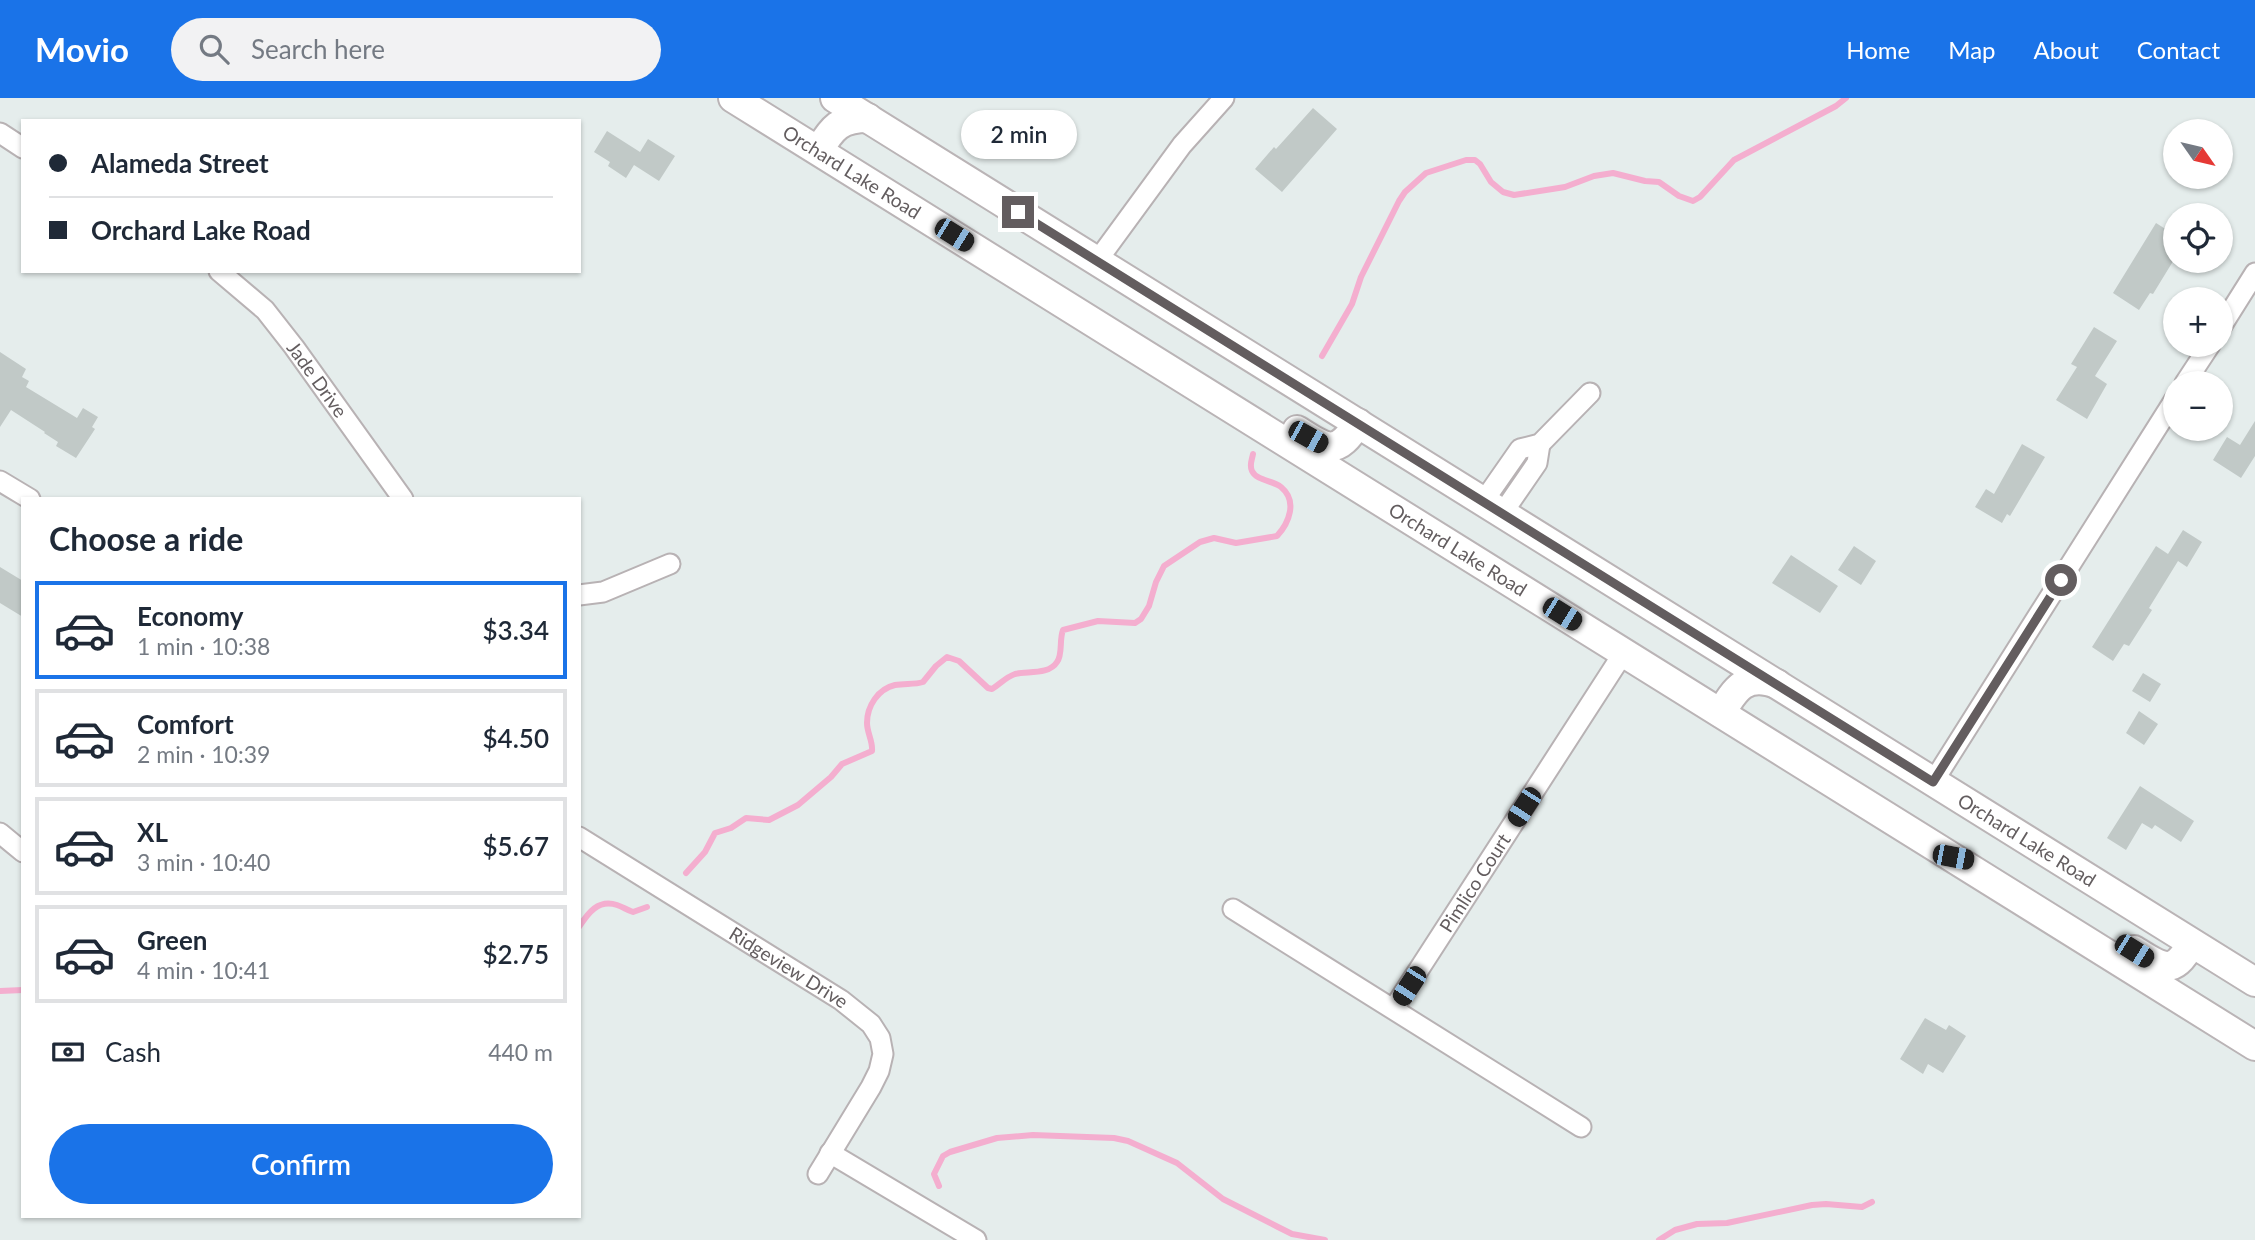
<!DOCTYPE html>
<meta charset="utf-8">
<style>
:root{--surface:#fff;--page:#f2f2f3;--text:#1f2937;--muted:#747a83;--line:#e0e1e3;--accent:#1a73e8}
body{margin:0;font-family:Lato,sans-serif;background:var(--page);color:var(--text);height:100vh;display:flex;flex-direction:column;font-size:26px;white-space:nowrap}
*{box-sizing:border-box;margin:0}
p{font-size:23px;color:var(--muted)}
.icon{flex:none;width:38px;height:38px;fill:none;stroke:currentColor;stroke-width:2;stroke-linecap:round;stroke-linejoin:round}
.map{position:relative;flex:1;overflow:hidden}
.side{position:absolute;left:21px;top:399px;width:560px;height:721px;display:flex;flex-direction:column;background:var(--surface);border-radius:0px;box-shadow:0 2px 5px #0004}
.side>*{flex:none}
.banner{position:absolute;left:21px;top:21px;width:560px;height:154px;border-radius:0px;box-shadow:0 2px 5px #0004;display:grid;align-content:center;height:154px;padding:0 28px;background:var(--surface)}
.needle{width:46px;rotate:124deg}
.tools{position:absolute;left:2163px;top:21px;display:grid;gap:14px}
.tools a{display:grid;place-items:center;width:70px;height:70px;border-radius:50%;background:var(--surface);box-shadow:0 2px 5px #0004;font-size:35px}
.end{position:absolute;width:32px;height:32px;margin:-16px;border:9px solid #635d5f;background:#fff;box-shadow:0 0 0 4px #fff}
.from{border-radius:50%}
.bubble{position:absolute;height:49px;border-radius:24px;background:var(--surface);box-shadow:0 2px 5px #0004;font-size:23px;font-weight:600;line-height:49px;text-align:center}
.car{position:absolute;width:21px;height:42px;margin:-21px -10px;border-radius:9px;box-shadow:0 0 5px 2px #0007;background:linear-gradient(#222 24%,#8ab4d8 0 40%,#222 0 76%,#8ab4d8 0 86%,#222 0)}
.banner b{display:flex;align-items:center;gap:24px;height:66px;font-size:26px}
.banner b+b{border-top:2px solid var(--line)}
.banner i{width:18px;height:18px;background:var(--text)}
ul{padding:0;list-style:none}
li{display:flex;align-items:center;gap:21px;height:98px;margin:0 14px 10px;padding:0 14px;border:4px solid var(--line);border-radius:0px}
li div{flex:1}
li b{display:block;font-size:26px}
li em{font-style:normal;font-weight:600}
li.active{border-color:var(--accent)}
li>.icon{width:63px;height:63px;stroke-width:1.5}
h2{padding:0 28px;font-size:32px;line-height:84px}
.pay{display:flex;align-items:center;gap:18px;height:77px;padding:0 28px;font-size:26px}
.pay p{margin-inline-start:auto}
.button{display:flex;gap:14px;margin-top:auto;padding:14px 28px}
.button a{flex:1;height:80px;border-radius:42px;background:var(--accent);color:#fff;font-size:28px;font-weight:600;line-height:80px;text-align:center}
header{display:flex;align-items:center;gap:42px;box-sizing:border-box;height:98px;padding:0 35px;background:var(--accent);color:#fff}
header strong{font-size:33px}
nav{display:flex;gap:38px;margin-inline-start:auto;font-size:24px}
.search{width:490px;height:63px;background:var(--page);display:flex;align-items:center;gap:18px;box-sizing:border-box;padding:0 24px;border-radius:38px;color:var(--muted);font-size:26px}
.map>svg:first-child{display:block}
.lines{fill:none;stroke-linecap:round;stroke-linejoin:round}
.stream{stroke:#f4aecf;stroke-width:6}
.building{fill:#c1c9c7}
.street-casing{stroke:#b8b2b4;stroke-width:23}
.secondary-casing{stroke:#bab4b6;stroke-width:32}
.street{stroke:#fff;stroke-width:19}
.secondary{stroke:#fff;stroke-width:28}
.route{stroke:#635d5f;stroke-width:9}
.labels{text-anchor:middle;stroke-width:6;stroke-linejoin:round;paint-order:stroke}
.street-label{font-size:19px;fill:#635d5f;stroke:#fff}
</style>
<header>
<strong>Movio</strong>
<div class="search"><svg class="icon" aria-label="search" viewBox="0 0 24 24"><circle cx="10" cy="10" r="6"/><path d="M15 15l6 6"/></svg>Search here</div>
<nav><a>Home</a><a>Map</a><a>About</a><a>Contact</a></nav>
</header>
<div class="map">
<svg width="2255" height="1142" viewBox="0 0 2255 1142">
<rect width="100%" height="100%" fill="#e5edec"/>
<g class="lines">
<!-- stream -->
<path class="stream" d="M1322,258L1352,206L1361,179L1399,103L1405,94L1426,75L1466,62H1475L1480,66L1491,84L1503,94L1514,97L1565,89L1594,78L1613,75L1645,83L1659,84L1679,98L1693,103L1700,99L1734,62L1836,8L1846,0
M686,775L705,754L715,735L731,730L746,720L769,722L798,707L831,679L842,666L872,653C873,643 867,635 867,625C867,608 878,591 895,587C905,585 914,587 923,584L936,568L947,559L959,563L988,590L992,591C1000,586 1006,579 1015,576C1028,573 1049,577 1057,564C1063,556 1059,542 1063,532L1098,523L1135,525L1141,521L1149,508L1156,484L1164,468L1200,444L1214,440L1236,445L1277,438C1289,425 1298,403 1281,389C1272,382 1257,383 1252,373C1249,367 1252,362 1253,356
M579,829C588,815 598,801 617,807C623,809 627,812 633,814L647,809
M0,893L23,892
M939,1088L934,1076L943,1058L950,1054L997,1040L1033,1037L1114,1040L1128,1043L1177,1065L1223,1101L1278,1129L1292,1136L1325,1142
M1659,1142L1675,1132L1697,1126L1727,1125L1812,1107L1826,1106L1862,1109L1872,1104"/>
</g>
<!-- building -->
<path class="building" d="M1313,10L1337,31L1282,94L1255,71L1274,49L1276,51Z
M607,33L640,54L648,41L675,58L659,83L634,67L626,80L608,68L610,64L594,54Z
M2156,125L2175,137V160L2153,196L2150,195L2139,212L2113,195Z
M2094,229L2117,243L2095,278L2107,286L2087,321L2056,302L2077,269L2071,266Z
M0,254L26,271L22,279L29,283L26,289L77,320L83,310L98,319L92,329L95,331L76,360L56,348L58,344L44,335L45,334L11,312L0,329Z
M2255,323V358L2241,380L2213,362L2227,339L2240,347Z
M2022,346L2045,359L2010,418L2007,416L2002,425L1975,409L1986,391L1994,396Z
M2183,432L2202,444L2187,469L2178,463L2149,510L2152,512L2129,548L2124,546L2113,563L2092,549L2156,448L2168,456Z
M1854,448L1876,463L1861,487L1838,472Z
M1791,457L1838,488L1820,515L1772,485Z
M0,469L23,483V519L0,505Z
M2143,575L2161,586L2150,604L2132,593Z
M2139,613L2158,626L2144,647L2126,635Z
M2140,688L2194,723L2181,744L2155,727L2152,731L2142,725L2126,752L2107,740Z
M1925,920L1946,932L1949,927L1966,938L1943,975L1928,966L1923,976L1900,961Z"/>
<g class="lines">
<!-- street casing -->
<g class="street-casing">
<g id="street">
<path d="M0,35L23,50"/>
<path d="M1097,163L1182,47L1224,0"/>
<path id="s1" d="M219,173L265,212L294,249L403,401"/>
<path d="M2221,229L2255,175"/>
<path d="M2185,285L2210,247"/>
<path d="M0,383L30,401"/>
<path d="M1483,404L1520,351L1540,346L1590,295"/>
<path d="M1502,416L1537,365L1540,346"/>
<path d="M579,497L603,494L670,466"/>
<path d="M1933,684L2175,301"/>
<path d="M0,735L23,754"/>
<path id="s2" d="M579,739L841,902L871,926L880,940L883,956L879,973L871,989L818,1076"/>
<path d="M1233,811L1581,1029"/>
<path id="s3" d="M1394,910L1624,554"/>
<path d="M830,1055L976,1142"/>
</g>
</g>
<!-- secondary casing -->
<g class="secondary-casing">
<g id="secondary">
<path id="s4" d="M733,0L2255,948"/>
<path id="s5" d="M835,0L2255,884"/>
<path d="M819,52C832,30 840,20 868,20"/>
<path d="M1297,332C1327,351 1336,359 1358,325"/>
<path d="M1721,615C1735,591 1746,574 1777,586"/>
<path d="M2134,852C2161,869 2174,880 2191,845"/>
</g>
</g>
<!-- street -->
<use href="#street" class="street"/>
<!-- secondary -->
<use href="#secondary" class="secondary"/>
</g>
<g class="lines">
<!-- route -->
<path class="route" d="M1018,114L1933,684L2061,482"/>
</g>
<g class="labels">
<!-- street labels -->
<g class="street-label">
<text dy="7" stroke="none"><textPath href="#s4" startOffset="140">Orchard Lake Road</textPath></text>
<text dy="7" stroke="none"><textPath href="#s1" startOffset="147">Jade Drive</textPath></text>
<text dy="7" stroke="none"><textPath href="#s4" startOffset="854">Orchard Lake Road</textPath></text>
<text dy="7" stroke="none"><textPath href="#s5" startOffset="1404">Orchard Lake Road</textPath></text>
<text dy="7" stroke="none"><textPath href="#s3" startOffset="149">Pimlico Court</textPath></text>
<text dy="7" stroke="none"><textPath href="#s2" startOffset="247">Ridgeview Drive</textPath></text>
</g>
</g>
</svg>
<div class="tools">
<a><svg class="needle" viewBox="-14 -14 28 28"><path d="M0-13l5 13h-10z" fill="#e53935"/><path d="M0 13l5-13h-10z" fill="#747a83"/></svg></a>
<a><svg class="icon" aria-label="locate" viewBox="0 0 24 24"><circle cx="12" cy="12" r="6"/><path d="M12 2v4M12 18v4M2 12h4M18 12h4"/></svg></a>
<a>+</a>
<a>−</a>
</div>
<i class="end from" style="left:2061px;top:482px"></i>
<i class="end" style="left:1018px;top:114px"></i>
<div class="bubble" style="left:961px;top:12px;width:116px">2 min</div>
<i class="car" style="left:954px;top:137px;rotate:122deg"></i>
<i class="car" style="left:1308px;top:339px;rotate:119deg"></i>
<i class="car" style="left:1562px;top:516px;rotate:122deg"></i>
<i class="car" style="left:1524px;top:709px;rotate:213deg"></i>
<i class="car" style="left:1953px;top:759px;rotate:101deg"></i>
<i class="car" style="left:2134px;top:853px;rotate:122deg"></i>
<i class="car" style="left:1409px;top:888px;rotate:213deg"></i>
<div class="banner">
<b><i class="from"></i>Alameda Street</b>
<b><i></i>Orchard Lake Road</b>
</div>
<section class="side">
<h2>Choose a ride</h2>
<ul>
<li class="active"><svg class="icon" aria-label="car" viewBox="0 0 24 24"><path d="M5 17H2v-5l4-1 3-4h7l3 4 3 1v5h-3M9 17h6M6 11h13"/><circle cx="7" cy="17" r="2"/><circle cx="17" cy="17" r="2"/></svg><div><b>Economy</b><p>1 min · 10:38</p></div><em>$3.34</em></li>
<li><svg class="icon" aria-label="car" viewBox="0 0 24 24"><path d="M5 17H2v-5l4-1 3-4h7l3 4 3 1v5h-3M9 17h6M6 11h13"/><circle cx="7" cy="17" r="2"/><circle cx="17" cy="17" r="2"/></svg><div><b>Comfort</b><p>2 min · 10:39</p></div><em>$4.50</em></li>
<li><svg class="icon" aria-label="car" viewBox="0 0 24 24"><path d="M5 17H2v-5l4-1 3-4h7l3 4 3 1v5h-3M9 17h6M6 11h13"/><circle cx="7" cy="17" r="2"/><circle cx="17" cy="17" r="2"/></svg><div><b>XL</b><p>3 min · 10:40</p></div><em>$5.67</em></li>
<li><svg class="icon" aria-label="car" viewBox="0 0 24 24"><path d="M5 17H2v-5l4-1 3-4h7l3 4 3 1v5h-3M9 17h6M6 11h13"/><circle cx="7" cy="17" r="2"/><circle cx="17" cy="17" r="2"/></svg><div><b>Green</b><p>4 min · 10:41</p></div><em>$2.75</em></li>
</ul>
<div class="pay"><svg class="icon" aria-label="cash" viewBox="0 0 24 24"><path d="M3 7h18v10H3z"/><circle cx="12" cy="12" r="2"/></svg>Cash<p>440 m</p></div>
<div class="button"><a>Confirm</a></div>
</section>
</div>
